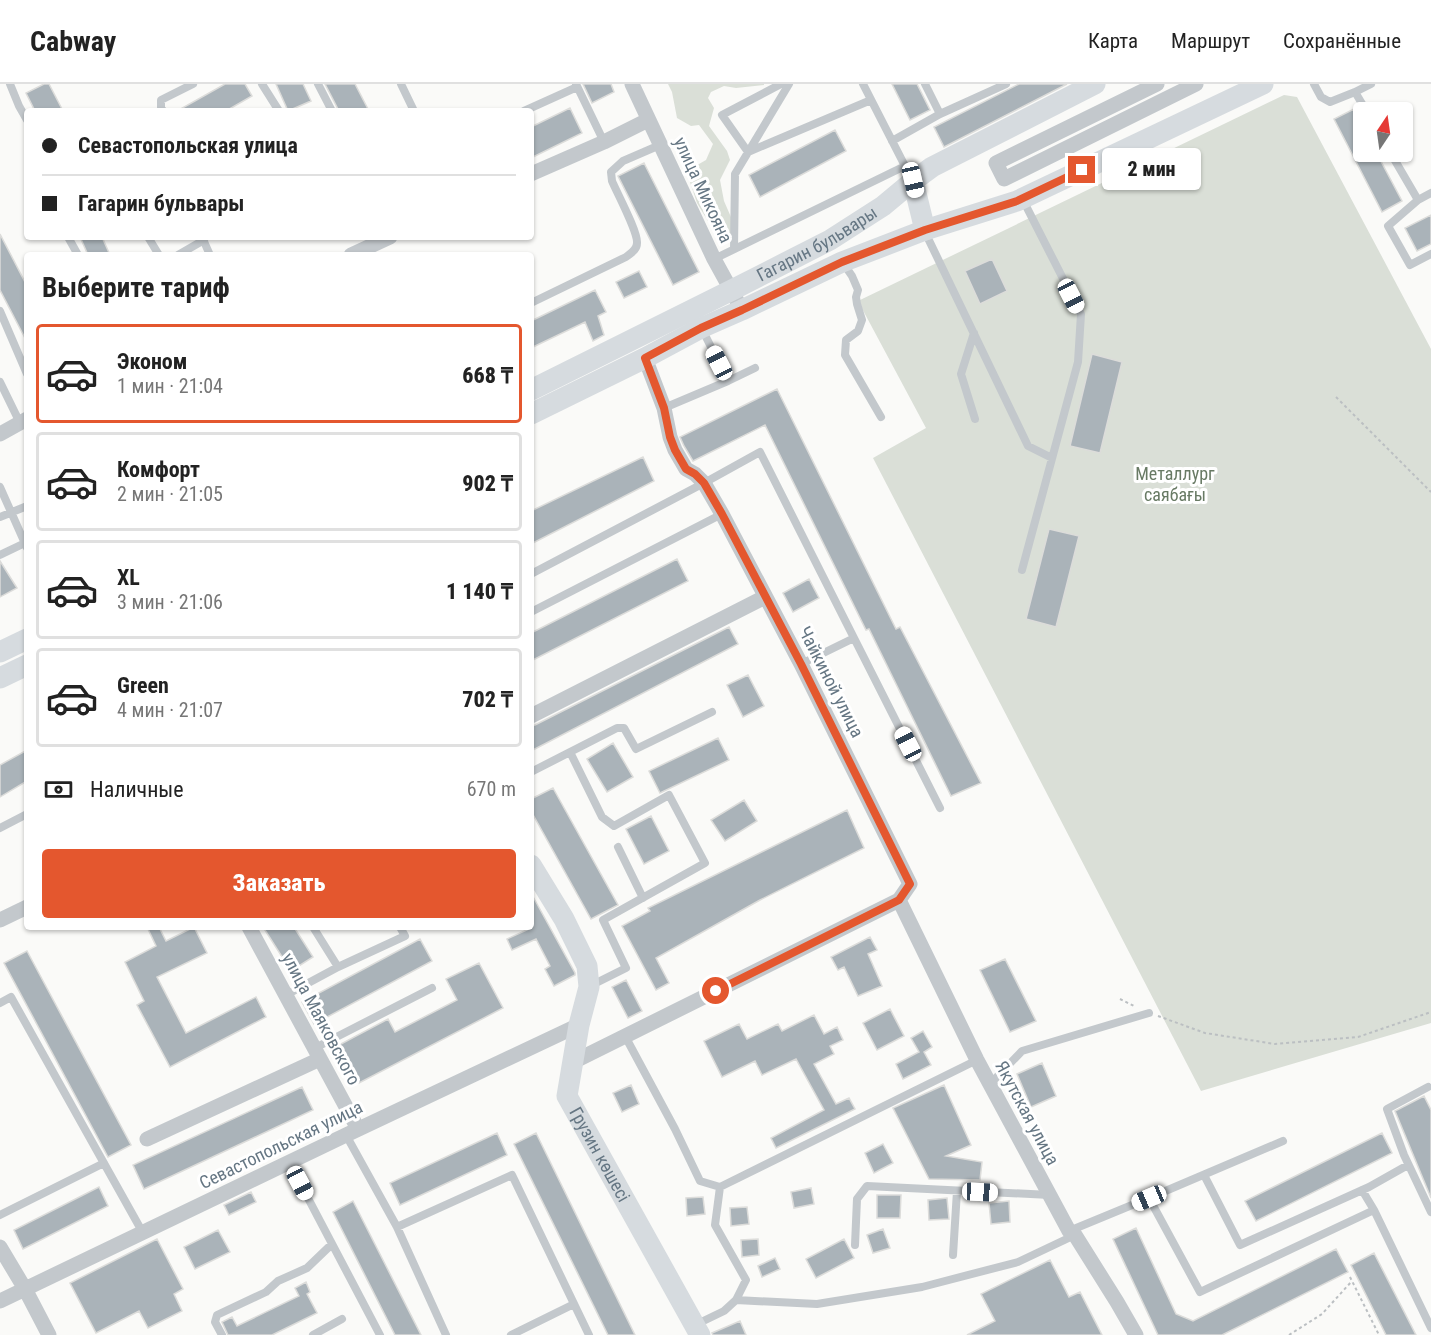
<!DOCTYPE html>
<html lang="ru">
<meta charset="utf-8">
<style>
:root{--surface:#fff;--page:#f2f2f2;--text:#222;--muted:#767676;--line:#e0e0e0;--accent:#e4572e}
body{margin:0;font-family:"Roboto Condensed",sans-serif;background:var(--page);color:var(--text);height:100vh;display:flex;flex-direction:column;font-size:22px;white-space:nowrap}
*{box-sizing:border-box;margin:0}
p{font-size:20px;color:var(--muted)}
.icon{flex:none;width:33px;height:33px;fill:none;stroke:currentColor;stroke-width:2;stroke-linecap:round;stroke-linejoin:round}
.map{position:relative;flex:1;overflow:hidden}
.side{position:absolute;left:24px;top:168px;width:510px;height:678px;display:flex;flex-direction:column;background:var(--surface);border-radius:6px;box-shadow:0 2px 4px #0004}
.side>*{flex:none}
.guide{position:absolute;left:24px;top:24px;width:510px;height:132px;border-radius:6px;box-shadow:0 2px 4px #0004;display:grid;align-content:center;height:132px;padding:0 18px;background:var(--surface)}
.needle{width:39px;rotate:13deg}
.controls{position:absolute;left:1353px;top:18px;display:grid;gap:12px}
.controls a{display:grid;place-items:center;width:60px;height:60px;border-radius:6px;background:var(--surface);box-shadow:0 2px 4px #0004;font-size:30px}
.end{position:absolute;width:27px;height:27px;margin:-14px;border:8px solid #e4572e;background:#fff;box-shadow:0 0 0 3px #fff}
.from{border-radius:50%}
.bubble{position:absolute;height:42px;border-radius:6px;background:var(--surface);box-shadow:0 2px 4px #0004;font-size:20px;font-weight:800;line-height:42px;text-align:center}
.car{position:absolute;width:18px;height:36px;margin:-18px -9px;border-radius:8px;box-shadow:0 0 4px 2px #0007;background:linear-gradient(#fff 24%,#345 0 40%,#fff 0 76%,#345 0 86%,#fff 0)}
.guide b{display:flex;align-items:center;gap:21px;height:57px;font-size:22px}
.guide b+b{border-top:2px solid var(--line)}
.guide i{width:15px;height:15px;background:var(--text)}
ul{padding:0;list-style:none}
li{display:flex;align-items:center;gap:18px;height:99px;margin:0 12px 9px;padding:0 6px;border:3px solid var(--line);border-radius:6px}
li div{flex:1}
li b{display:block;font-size:22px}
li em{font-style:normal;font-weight:800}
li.active{border-color:var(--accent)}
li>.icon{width:54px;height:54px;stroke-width:1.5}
h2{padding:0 18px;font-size:27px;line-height:72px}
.pay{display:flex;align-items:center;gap:15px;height:66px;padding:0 18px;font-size:22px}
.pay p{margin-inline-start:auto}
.primary-button{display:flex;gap:12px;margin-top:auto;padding:12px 18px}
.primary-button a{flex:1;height:69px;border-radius:6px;background:var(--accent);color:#fff;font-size:24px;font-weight:800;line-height:69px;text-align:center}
header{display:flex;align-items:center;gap:36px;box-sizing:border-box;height:84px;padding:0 30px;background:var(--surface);border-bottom:2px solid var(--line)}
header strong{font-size:28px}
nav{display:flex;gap:33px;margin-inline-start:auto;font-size:21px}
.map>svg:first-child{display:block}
.green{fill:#dadfd7}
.building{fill:#aab3b9;stroke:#dcdcda;stroke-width:1.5}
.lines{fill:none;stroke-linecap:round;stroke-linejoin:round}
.path{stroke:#bbbfc2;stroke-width:2;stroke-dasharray:3 3;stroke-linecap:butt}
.lane{stroke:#c3c8cc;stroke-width:8}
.street{stroke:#c3c8cc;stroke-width:15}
.secondary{stroke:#d6dbdf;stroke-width:21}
.route{stroke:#e4572e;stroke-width:8}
.labels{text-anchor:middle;stroke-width:6;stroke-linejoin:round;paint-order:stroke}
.street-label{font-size:18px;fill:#657683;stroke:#fff}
.park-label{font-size:18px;fill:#687a64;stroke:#fff}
</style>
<header>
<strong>Cabway</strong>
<nav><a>Карта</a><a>Маршрут</a><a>Сохранённые</a></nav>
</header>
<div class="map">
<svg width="1431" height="1251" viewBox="0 0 1431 1251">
<rect width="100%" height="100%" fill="#fafaf8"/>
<!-- green -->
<path class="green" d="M668,0H764V1L736,4L724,2L711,8L708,14L714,24L709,42L727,67L730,76L720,96L724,117L734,140L735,155H721L712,144L697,119L689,95L692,84L706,76L713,60L699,41L691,42L677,34L672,8Z
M1284,11L1297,13L1431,265V939L1201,1007L873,374L926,344L858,217Z"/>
<!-- building -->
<path class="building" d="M44,0H49L63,27H35L26,9Z
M225,0H245L252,12L226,27H177Z
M276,0H303L311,17L288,27Z
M325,0H355L369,27H339Z
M583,0H611L614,8L592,19Z
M892,0H917L930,26L910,36Z
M1019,0H1067L944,63L934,43Z
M570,24L582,49L531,74V43Z
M1354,25L1364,43V68H1376L1402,117L1382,128L1334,35Z
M835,46L846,67L760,113L749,91Z
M644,79L699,188L673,201L618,92Z
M1431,131V160L1417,167L1405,144Z
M0,150L27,202V258L0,206Z
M80,153H102L110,171H88Z
M992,175L1007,207L980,220L965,187Z
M639,187L647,203L624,214L616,198Z
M595,206L606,228L598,232L604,251L593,257L585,238L531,264V237Z
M1092,270L1122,278L1100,369L1070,362Z
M777,305L896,545L900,543L981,699L951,712L869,545L866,546L765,341L693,377L684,362L680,353Z
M643,373L654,397L531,460V427Z
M1049,445L1079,452L1056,543L1026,535Z
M677,475L688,497L531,577V549Z
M0,477L17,504L0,513Z
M809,495L819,514L793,528L783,509Z
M729,543L738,560L531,667V642L535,641Z
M748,591L764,622L743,633L727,601Z
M718,654L729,676L660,709L649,687Z
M613,659L633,693L607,708L587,675Z
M27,666V697L0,713V681Z
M553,704L618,821L591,835L531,727V715Z
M744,716L757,737L725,757L711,736Z
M847,726L864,764L760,816L656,874L669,899L656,906L622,842L650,827L648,824Z
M651,732L669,767L644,780L626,745Z
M531,809L575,889V891L554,902L545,885L550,882L536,855L512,866L507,855L531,844Z
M147,843H159L166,857L194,843L207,869L157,893L186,949L256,913L266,933L170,983L137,921L144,917L125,878L156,862Z
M263,843H294L313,873L291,887Z
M870,853L877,866L868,870L882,902L858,912L844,883L838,886L831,873Z
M420,855L432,877L314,940L302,918Z
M27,867L131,1061L108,1073L4,879Z
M1005,875L1036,937L1010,948L980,886Z
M479,879L503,924L359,999L339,961L388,935L395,948L457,916L446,895Z
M626,896L642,927L628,934L612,903Z
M890,925L904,952L877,966L863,939Z
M814,931L824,950L837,943L843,956L830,962L834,970L814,980L836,1020L849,1014L855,1025L776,1064L771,1054L824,1026L796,975L762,991L755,977L722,993L704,957L739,940L747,955L778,940L782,947Z
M923,947L932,963L924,968L931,981L903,995L896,980L919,968L911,954Z
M1042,979L1056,1012L1031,1023L1017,990Z
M631,1001L639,1020L622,1028L613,1009Z
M944,1001L971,1061L946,1072L982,1078L980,1096L929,1095L893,1024Z
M302,1003L313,1026L144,1105L133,1081Z
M1424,1012L1431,1026V1114L1395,1027Z
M497,1049L507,1071L400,1121L390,1099Z
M536,1049L635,1251H608L514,1060Z
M1382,1049L1392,1069L1256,1137L1245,1117Z
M883,1060L893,1079L874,1089L865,1069Z
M99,1103L108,1122L23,1165L14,1146Z
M811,1104L814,1120L794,1124L791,1108Z
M251,1108L256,1118L229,1131L224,1121Z
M877,1111H901L900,1134H877Z
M703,1113L705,1130L687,1132L686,1114Z
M947,1114L949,1135L929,1136L928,1116Z
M353,1117L421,1251H395L333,1128Z
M1009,1117L1010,1138L991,1140L989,1119Z
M747,1123L749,1140L731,1142L730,1124Z
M1136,1144L1176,1230L1193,1237L1336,1165L1348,1188L1222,1251H1158L1113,1155Z
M883,1145L890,1164L873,1169L867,1151Z
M218,1146L230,1168L195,1185L184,1163Z
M157,1155L183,1205L174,1210L182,1227L148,1244L139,1227L96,1249L70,1199Z
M758,1155L759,1171L742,1173L741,1156Z
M844,1155L854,1174L816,1194L806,1175Z
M1374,1169L1416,1251H1386L1351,1181Z
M775,1174L780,1185L762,1193L758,1182Z
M1050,1176L1069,1213L1080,1208L1102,1251H967L995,1237L981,1210Z
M306,1198L310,1208L307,1210L317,1229L272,1251H228L222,1238L232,1233L237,1242L299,1212L295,1204Z
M740,1237L746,1251H713L712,1249Z"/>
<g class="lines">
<!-- path -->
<path class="path" d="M1336,313L1431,408
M1120,915L1134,922
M1158,932L1205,949L1275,960L1358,953L1431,928
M1350,1193L1379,1251
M1289,1251L1322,1230L1352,1197"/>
<!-- lane -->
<path class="lane" d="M10,0L19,22L27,36
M262,0L279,27
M318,0L332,27
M401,0L414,27
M576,0L604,58
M781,0L722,31L748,68L871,16
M863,0L906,84
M925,0L940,30L1006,0
M1314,0L1321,13L1330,18L1355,8
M163,27L161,23V16L193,0
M524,27L577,3
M1367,28L1355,8L1371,0
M892,57L940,30
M1390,68L1418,116L1388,142L1410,181L1431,170
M1418,116L1431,109
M925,148L1028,362L1052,374
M68,153L78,171
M148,153L159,171
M202,153L210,171
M734,165L735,90L789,0
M178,171L204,156
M714,175L905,82
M843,179L852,192L858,206L856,213L857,220L862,236L858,247L846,256L845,271L881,333
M531,219L626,173C631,169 637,166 637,159C638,148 617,109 612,97L611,88L623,77L660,61
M0,227L27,290
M974,249L961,290L975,335
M728,297L755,284
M0,298L20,339
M664,324L728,297L702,245
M0,403L27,464
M0,433L27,422
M0,471L27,458
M1022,486L1078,278L1081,230L1023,116
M531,490L704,399L760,368L854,554L801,580
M531,528L722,430
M854,554L940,724
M570,668L602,733L614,742L669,711L705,779L603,836L626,884L590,902
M531,688L617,644H624L636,665L712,628
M0,744L27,730
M618,763L643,814
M313,843L338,883
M286,911L338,883L405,852L400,843
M0,919L11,913L143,1149
M625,952L675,1045L700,1097L720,1103L977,976
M315,964L432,904
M990,1000L1022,967L1149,929
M1428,1003L1387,1025L1404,1071L1431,1128
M346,1051L397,1143L512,1091L589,1251
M289,1078L380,1251
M1204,1091L1240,1161L1369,1103L1408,1081
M1362,1106L1374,1126
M1149,1114L1283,1057
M0,1131L104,1079
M397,1143L446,1251
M1069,1147L1149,1114L1200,1208L1374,1126L1431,1244
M855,1161L857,1115L867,1102L1050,1111
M953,1171L957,1107
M736,1216L817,1220L922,1203L1018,1178L1075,1151
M695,1241L724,1227L736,1216L746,1196L715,1141L720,1103
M222,1251L215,1238L217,1231L266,1208L278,1197L307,1184L332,1160
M313,1251L342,1235
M511,1251L574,1220"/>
<!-- street -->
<path class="street" d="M632,0L714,175L742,226
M1157,0L996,79L1004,95L1196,0
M531,90L604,58L648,36
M351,171L390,153
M0,350L27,335
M531,632L765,513
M899,816L977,976L1069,1147L1075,1151L1117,1218L1136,1251
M0,836L27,823
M249,843L358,1045
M573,978L899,816L910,800L801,580L722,430L704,399L695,390L686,385L675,366L670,353L664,324L645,274
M147,1055L320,975
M0,1163L25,1205L49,1251
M0,1217L346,1051L579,941"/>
<!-- secondary -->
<g class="secondary">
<path d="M913,97L925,146"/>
<path id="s1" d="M531,306L732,206L830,156L883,122L913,97L932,83L1095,0"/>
<path d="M531,330L645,274L701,244L742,226L842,178L925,146L1017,117L1263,0"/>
<path d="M0,568L27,555"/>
<path d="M0,594L27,581"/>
<path id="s2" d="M531,781L564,835L587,882L589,903L579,941L567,1012L700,1251"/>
</g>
</g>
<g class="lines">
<!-- route -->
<path class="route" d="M716,907L899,816L910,800L801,580L722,430L704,399L695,390L686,385L675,366L670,353L664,324L645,274L701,244L742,226L842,178L925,146L1017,117L1082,86"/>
</g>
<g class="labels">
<!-- street labels -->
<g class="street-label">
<text transform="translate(703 106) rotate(65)" y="6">улица Микояна</text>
<text dy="6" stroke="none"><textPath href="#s1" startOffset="321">Гагарин бульвары</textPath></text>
<text transform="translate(831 598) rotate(63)" y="6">Чайкиной улица</text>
<text transform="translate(321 935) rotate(62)" y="6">улица Маяковского</text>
<text transform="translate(1027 1029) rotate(62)" y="6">Якутская улица</text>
<text transform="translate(281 1061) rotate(-26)" y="6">Севастопольская улица</text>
<text dy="6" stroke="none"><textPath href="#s2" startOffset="315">Грузин көшесі</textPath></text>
</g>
<!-- park labels -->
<g class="park-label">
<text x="1175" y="396">Металлург<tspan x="1175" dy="21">саябағы</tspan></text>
</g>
</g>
</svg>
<div class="controls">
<a><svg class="needle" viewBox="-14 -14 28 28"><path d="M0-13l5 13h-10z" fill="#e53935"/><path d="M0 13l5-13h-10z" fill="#767676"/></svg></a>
</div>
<i class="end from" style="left:716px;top:907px"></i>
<i class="end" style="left:1082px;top:86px"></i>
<div class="bubble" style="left:1102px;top:64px;width:99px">2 мин</div>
<i class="car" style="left:913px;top:96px;rotate:167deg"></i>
<i class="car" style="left:1071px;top:212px;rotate:153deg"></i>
<i class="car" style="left:719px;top:279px;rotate:333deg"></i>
<i class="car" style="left:908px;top:660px;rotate:333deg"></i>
<i class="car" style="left:300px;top:1099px;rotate:152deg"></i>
<i class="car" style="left:980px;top:1108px;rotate:93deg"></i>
<i class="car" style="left:1149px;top:1114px;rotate:247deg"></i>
<div class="guide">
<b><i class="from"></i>Севастопольская улица</b>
<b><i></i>Гагарин бульвары</b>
</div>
<section class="side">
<h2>Выберите тариф</h2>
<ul>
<li class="active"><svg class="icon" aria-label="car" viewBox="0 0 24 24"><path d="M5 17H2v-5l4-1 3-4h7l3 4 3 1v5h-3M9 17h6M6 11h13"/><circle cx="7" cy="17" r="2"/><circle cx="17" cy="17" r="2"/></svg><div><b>Эконом</b><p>1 мин · 21:04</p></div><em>668 ₸</em></li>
<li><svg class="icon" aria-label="car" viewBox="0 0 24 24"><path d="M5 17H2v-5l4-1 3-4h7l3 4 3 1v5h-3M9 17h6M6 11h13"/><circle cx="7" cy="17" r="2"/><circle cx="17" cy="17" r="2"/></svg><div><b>Комфорт</b><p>2 мин · 21:05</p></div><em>902 ₸</em></li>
<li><svg class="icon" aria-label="car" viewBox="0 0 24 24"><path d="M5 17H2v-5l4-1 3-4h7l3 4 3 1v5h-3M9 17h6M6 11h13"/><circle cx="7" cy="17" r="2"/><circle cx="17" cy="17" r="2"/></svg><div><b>XL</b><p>3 мин · 21:06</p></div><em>1 140 ₸</em></li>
<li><svg class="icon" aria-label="car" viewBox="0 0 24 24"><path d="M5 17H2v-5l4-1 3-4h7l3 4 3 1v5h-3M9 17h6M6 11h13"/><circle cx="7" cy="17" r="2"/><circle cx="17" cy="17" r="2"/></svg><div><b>Green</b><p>4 мин · 21:07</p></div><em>702 ₸</em></li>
</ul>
<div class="pay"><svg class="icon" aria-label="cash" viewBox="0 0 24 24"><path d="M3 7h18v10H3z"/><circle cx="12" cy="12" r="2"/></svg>Наличные<p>670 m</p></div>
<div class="primary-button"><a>Заказать</a></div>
</section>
</div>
